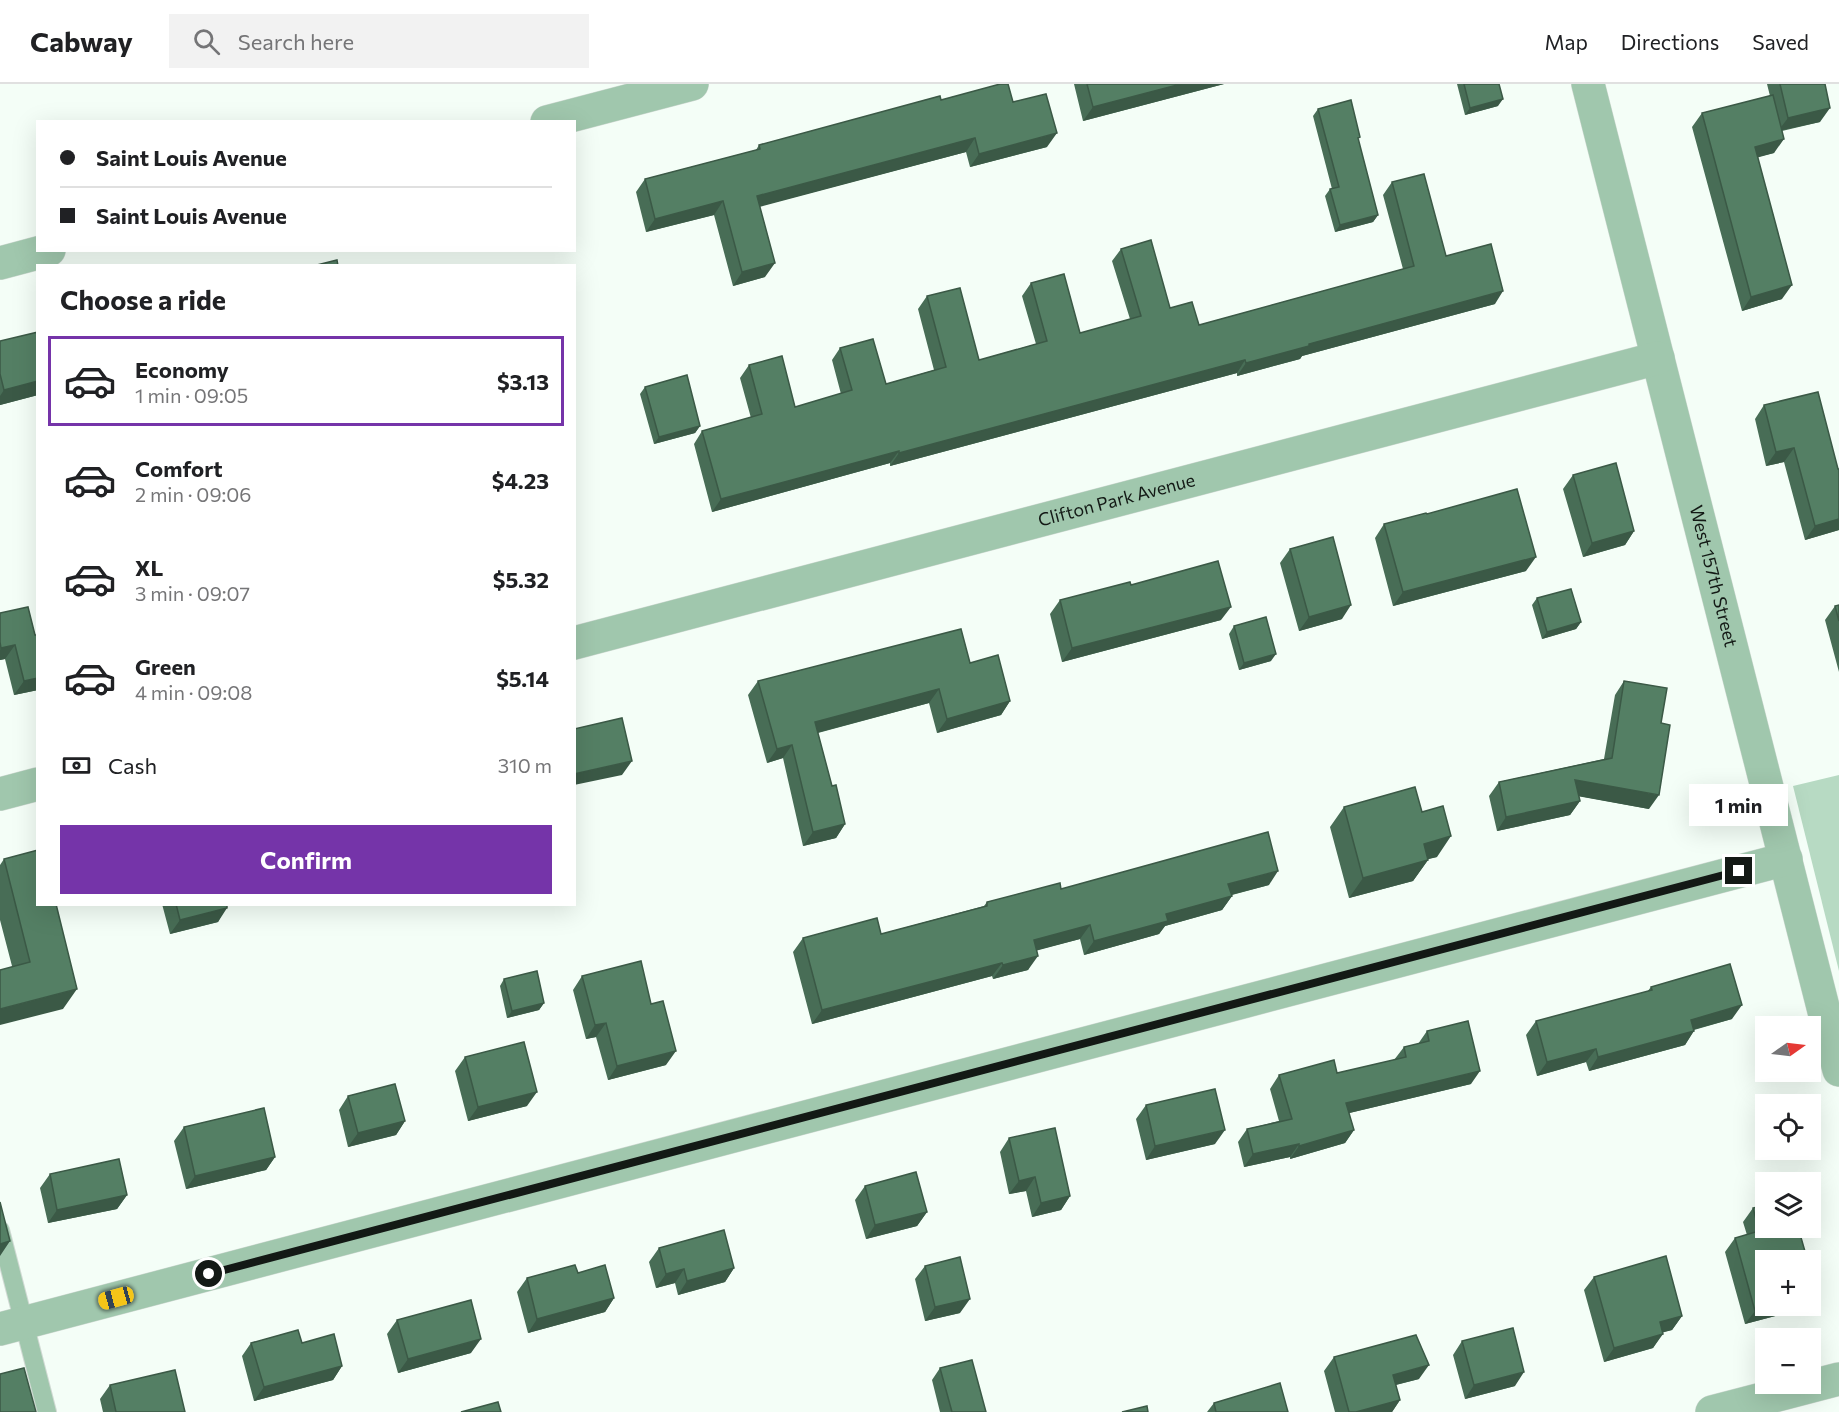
<!DOCTYPE html>
<meta charset="utf-8">
<style>
:root{--surface:#fff;--page:#f2f2f2;--text:#202124;--muted:#757577;--line:#e0e0e0;--accent:#7534a9}
body{margin:0;font-family:Commissioner,sans-serif;background:var(--page);color:var(--text);height:100vh;display:flex;flex-direction:column;font-size:22px;white-space:nowrap}
*{box-sizing:border-box;margin:0}
p{font-size:20px;color:var(--muted)}
.icon{flex:none;width:33px;height:33px;fill:none;stroke:currentColor;stroke-width:2;stroke-linecap:round;stroke-linejoin:round}
.map{position:relative;flex:1;overflow:hidden}
.details{position:absolute;left:36px;top:180px;width:540px;height:642px;display:flex;flex-direction:column;background:var(--surface);border-radius:0px;box-shadow:0 6px 24px #0002}
.details>*{flex:none}
.hud{position:absolute;left:36px;top:36px;width:540px;height:132px;border-radius:0px;box-shadow:0 6px 24px #0002;display:grid;align-content:center;height:132px;padding:0 24px;background:var(--surface)}
.needle{width:39px;rotate:76deg}
.buttons{position:absolute;left:1755px;top:932px;display:grid;gap:12px}
.buttons a{display:grid;place-items:center;width:66px;height:66px;border-radius:0px;background:var(--surface);box-shadow:0 6px 24px #0002;font-size:30px}
.end{position:absolute;width:27px;height:27px;margin:-14px;border:8px solid #131915;background:#fff;box-shadow:0 0 0 3px #fff}
.from{border-radius:50%}
.bubble{position:absolute;height:42px;border-radius:0px;background:var(--surface);box-shadow:0 6px 24px #0002;font-size:20px;font-weight:700;line-height:42px;text-align:center}
.car{position:absolute;width:18px;height:36px;margin:-18px -9px;border-radius:8px;box-shadow:0 0 4px 2px #0007;background:linear-gradient(#f5c518 24%,#345 0 40%,#f5c518 0 76%,#345 0 86%,#f5c518 0)}
.hud b{display:flex;align-items:center;gap:21px;height:57px;font-size:22px}
.hud b+b{border-top:2px solid var(--line)}
.hud i{width:15px;height:15px;background:var(--text)}
ul{padding:0;list-style:none}
li{display:flex;align-items:center;gap:18px;height:90px;margin:0 12px 9px;padding:0 12px;border:3px solid transparent;border-radius:0px}
li div{flex:1}
li b{display:block;font-size:22px}
li em{font-style:normal;font-weight:700}
li.current{border-color:var(--accent)}
li>.icon{width:54px;height:54px;stroke-width:1.5}
h2{padding:0 24px;font-size:27px;line-height:72px}
.pay{display:flex;align-items:center;gap:15px;height:66px;padding:0 24px;font-size:22px}
.pay p{margin-inline-start:auto}
.action{display:flex;gap:12px;margin-top:auto;padding:12px 24px}
.action a{flex:1;height:69px;border-radius:0px;background:var(--accent);color:#fff;font-size:24px;font-weight:700;line-height:69px;text-align:center}
header{display:flex;align-items:center;gap:36px;box-sizing:border-box;height:84px;padding:0 30px;background:var(--surface);border-bottom:2px solid var(--line)}
header strong{font-size:28px}
nav{display:flex;gap:33px;margin-inline-start:auto;font-size:21px}
.search{width:420px;height:54px;background:var(--page);display:flex;align-items:center;gap:15px;box-sizing:border-box;padding:0 21px;border-radius:0px;color:var(--muted);font-size:22px}
.map>svg:first-child{display:block}
.green{fill:#b7dac3}
.lines{fill:none;stroke-linecap:round;stroke-linejoin:round}
.lane-casing{stroke:#d0d9d3;stroke-width:20}
.street-casing{stroke:#d0d9d3;stroke-width:34}
.lane{stroke:#a0c7ad;stroke-width:18}
.street{stroke:#a0c7ad;stroke-width:33}
.wall{fill:#486d56}
.shaded-wall{fill:#3b5946}
.building{fill:#547f64;stroke:#3b5946;stroke-width:1.5}
.route{stroke:#131915;stroke-width:8}
.labels{text-anchor:middle;stroke-width:4.5;stroke-linejoin:round;paint-order:stroke}
.street-label{font-size:18px;fill:#131915;stroke:#f4fef7}
</style>
<header>
<strong>Cabway</strong>
<div class="search"><svg class="icon" aria-label="search" viewBox="0 0 24 24"><circle cx="10" cy="10" r="6"/><path d="M15 15l6 6"/></svg>Search here</div>
<nav><a>Map</a><a>Directions</a><a>Saved</a></nav>
</header>
<div class="map">
<svg width="1839" height="1328" viewBox="0 0 1839 1328">
<rect width="100%" height="100%" fill="#f4fef7"/>
<!-- green -->
<path class="green" d="M1839,691V887L1793,702Z"/>
<g class="lines">
<!-- lane casing -->
<g class="lane-casing">
<path id="lane" d="M0,1146L47,1328"/>
</g>
<!-- street casing -->
<g class="street-casing">
<g id="street">
<path id="s1" d="M1588,0L1839,986"/>
<path d="M547,38L692,0"/>
<path d="M0,179L49,166"/>
<path id="s2" d="M574,559L1658,274"/>
<path d="M0,710L38,700"/>
<path d="M0,1245L1786,775"/>
<path d="M1712,1328L1839,1295"/>
</g>
</g>
<!-- lane -->
<use href="#lane" class="lane"/>
<!-- street -->
<use href="#street" class="street"/>
</g>
<!-- wall -->
<path class="wall" d="M1074,0H1224L1083,37Z
M1457,0H1499L1498,22L1465,31Z
M1767,0H1825L1820,38L1782,47L1774,69L1757,73L1782,215L1742,227L1692,43L1702,29L1770,12Z
M941,16L1013,18L1047,63L970,83L966,68L760,122L765,193L733,202L714,131L646,148L636,108L645,95L756,66L759,61Z
M1318,25L1358,56L1378,131L1373,138L1335,148L1325,112L1330,105H1332L1313,32Z
M1392,98L1446,172L1495,220L1302,272L1300,275L1237,292V289L890,382V379L712,428L694,360L702,347L751,334L740,294L749,281L795,323L841,310L832,276L840,264L886,300L934,286L918,225L927,212L979,276L1036,260L1022,212L1031,199L1080,249L1130,235L1112,177L1121,165L1170,224L1199,241L1403,185L1383,111Z
M0,257L38,311L0,321Z
M645,303L700,342L695,349L654,360L640,310Z
M1764,321L1838,385L1839,446L1805,456L1784,378L1766,382L1755,335Z
M1573,391L1634,447L1625,461L1583,473L1563,405Z
M1427,430L1526,487L1393,522L1375,454L1384,440Z
M1290,465L1342,535L1299,547L1280,479Z
M1131,501L1221,536L1062,578L1050,530L1060,516Z
M1537,514L1581,538L1576,545L1542,555L1532,521Z
M1839,521V588L1825,536L1835,522Z
M0,529L35,551L38,606L14,611L5,575L0,576Z
M1234,542L1271,577L1239,586L1229,550Z
M970,579L1010,617L1001,631L937,649L929,619L818,649L832,702L845,740L836,754L803,762L783,674L767,679L748,611L758,597Z
M1624,597L1649,725L1579,712L1580,717L1570,731L1497,747L1489,712L1499,698L1604,675L1615,611Z
M1344,723L1422,728L1437,773L1427,775L1428,776L1413,797L1349,814L1330,743Z
M4,775L63,925L12,882L0,836V781Z
M1269,801L1232,811V812L1222,826L1165,842L1159,850L1084,871L1080,855L1037,866L1028,886L993,895L992,892L812,940L793,868L803,854L881,850L984,822L987,818L1061,805Z
M162,820H227L218,838L170,850Z
M582,892L651,920L666,981L608,996L596,953L586,955L573,906Z
M504,895L544,919L539,926L507,934L500,902Z
M1651,903L1732,935L1694,946L1685,961L1589,987L1586,978L1537,992L1526,951L1536,937L1647,908Z
M1427,947L1471,1000L1349,1029L1354,1046L1345,1059L1290,1075V1073L1244,1083L1238,1058L1247,1045L1279,1037L1270,1005L1279,991L1337,989L1394,976L1404,963L1418,960Z
M465,973L527,1022L468,1037L455,987Z
M348,1012L405,1037L396,1051L348,1063L339,1026Z
M1146,1021L1215,1060L1146,1076L1136,1035Z
M184,1043L275,1073L266,1086L186,1105L174,1057Z
M1009,1054L1070,1112L1061,1126L1032,1133L1026,1107L1009,1110L1000,1068Z
M50,1090L127,1111L117,1125L48,1139L40,1104Z
M865,1102L927,1128L917,1142L866,1155L855,1116Z
M1753,1124L1809,1223L1745,1240L1725,1168L1735,1154L1747,1151L1743,1138Z
M659,1164L734,1184L725,1198L678,1211L675,1199L656,1204L649,1178Z
M925,1182L960,1229L925,1237L915,1195Z
M578,1189L614,1214L605,1228L528,1249L517,1208L527,1194Z
M1594,1193L1682,1232L1672,1246L1663,1248L1653,1264L1604,1278L1584,1206Z
M397,1236L471,1269L398,1289L387,1250Z
M1462,1257L1515,1302L1465,1315L1453,1271Z
M251,1259H302L342,1282L333,1296L254,1317L242,1272Z
M1334,1273L1419,1295L1396,1301L1400,1316L1392,1328H1335L1324,1287Z
M940,1284L986,1328H940L932,1296Z
M110,1301L185,1328H103L100,1315Z
M1214,1319L1288,1328H1207Z"/>
<!-- shaded-wall -->
<path class="shaded-wall" d="M1181,0H1224L1083,37L1093,23Z
M1503,15L1498,22L1465,31L1470,24Z
M1830,24L1820,38L1778,47L1788,34Z
M1057,49L1047,63L970,83L979,70Z
M975,54L966,68L748,126L757,112Z
M1784,55L1774,69L1745,77L1755,63Z
M723,117L714,131L646,148L655,135Z
M1378,131L1373,138L1335,148L1340,141Z
M775,179L765,193L733,202L742,188Z
M1792,201L1782,215L1742,227L1751,213Z
M1503,207L1495,220L1302,272L1300,275L1237,292L1246,279L1309,260Z
M1245,276L1237,289L890,382L899,369Z
M38,297V311L0,321V312L4,306Z
M700,342L695,349L654,360L659,353Z
M1794,364L1784,378L1766,382L1776,368Z
M899,367L890,379L712,428L721,415Z
M1839,435V446L1805,456L1815,442Z
M1634,447L1625,461L1583,473L1592,459Z
M1536,473L1526,487L1393,522L1403,508Z
M1351,521L1342,535L1299,547L1309,533Z
M1231,523L1221,536L1062,578L1072,564Z
M1581,538L1576,545L1542,555L1547,548Z
M15,561L5,575L0,576V566L1,564Z
M1276,570L1271,577L1239,586L1244,579Z
M38,594V606L14,611L24,597Z
M939,605L929,619L805,652L815,638Z
M1010,617L1001,631L937,649L947,635Z
M792,661L783,674L767,679L777,665Z
M632,677L622,691L574,701V690Z
M1575,696L1659,711L1649,725L1566,710Z
M1580,717L1570,731L1497,747L1506,733Z
M845,740L836,754L803,762L813,748Z
M1451,752L1437,773L1409,780L1424,760Z
M1428,776L1413,797L1349,814L1363,794Z
M1278,787L1269,801L1219,814L1228,800Z
M1232,812L1222,826L1165,842L1159,850L1084,871L1094,857L1166,830Z
M227,824L218,838L170,850L180,836Z
M1090,841L1080,855L1024,870L1034,856Z
M1038,872L1028,886L993,895L1003,881Z
M1002,879L992,892L812,940L822,926Z
M77,905L63,925L0,941V925Z
M544,919L539,926L507,934L512,927Z
M1742,921L1732,935L1681,949L1691,936Z
M606,939L596,953L586,955L595,941Z
M1694,947L1685,961L1589,987L1598,973Z
M1596,965L1586,978L1537,992L1547,978Z
M676,967L666,981L608,996L617,982Z
M1480,987L1471,1000L1337,1032L1346,1019Z
M537,1008L527,1022L468,1037L478,1023Z
M405,1037L396,1051L348,1063L358,1049Z
M1225,1046L1215,1060L1146,1076L1155,1062Z
M1354,1046L1345,1059L1290,1075L1299,1062Z
M1299,1060L1290,1073L1244,1083L1253,1070Z
M275,1073L266,1086L186,1105L195,1092Z
M1035,1093L1026,1107L1009,1110L1019,1097Z
M127,1111L117,1125L48,1139L57,1126Z
M1070,1112L1061,1126L1032,1133L1041,1119Z
M927,1128L917,1142L866,1155L875,1141Z
M10,1157L0,1172V1160Z
M734,1184L725,1198L678,1211L687,1197Z
M684,1185L675,1199L656,1204L666,1190Z
M1819,1209L1809,1223L1745,1240L1755,1227L1775,1221H1810V1211Z
M614,1214L605,1228L528,1249L537,1235Z
M970,1215L960,1229L925,1237L935,1223Z
M1682,1232L1672,1246L1650,1252L1660,1238Z
M1663,1250L1653,1264L1604,1278L1614,1264Z
M481,1255L471,1269L398,1289L408,1275Z
M1429,1281L1419,1295L1383,1304L1393,1291Z
M342,1282L333,1296L254,1317L264,1303Z
M1524,1288L1515,1302L1465,1315L1474,1301Z
M1400,1316L1392,1328H1356Z"/>
<!-- building -->
<path class="building" d="M1000,0H1008L1013,18L1046,10L1057,49L979,70L975,54L757,112L775,179L742,188L723,117L655,135L645,95L760,65L759,61L940,12L941,16Z
M1087,0H1181L1093,23Z
M1464,0H1499L1503,15L1470,24Z
M1780,0H1825L1830,24L1788,34Z
M1773,11L1784,55L1755,63L1792,201L1751,213L1702,29Z
M1351,16L1360,53L1358,54L1378,131L1340,141L1330,105L1339,103L1318,25Z
M1424,90L1446,172L1491,160L1503,207L1309,260V262L1246,279L1245,276L899,369V367L721,415L702,347L762,330L749,281L782,272L795,323L852,306L840,264L873,255L886,300L946,283L927,212L960,204L979,276L1047,257L1031,199L1064,190L1080,249L1141,232L1121,165L1151,156L1170,224L1192,218L1199,241L1414,182L1392,98Z
M337,176L338,182H313Z
M38,248V297L4,306L0,290V257Z
M687,291L700,342L659,353L645,303Z
M1818,308L1838,385H1839V435L1815,442L1794,364L1776,368L1764,321Z
M1616,379L1634,447L1592,459L1573,391Z
M1517,405L1536,473L1403,508L1384,440L1426,429L1427,430Z
M1333,453L1351,521L1309,533L1290,465Z
M1218,477L1231,523L1072,564L1060,516L1130,498L1131,501Z
M1571,505L1581,538L1547,548L1537,514Z
M1839,521V537L1835,522Z
M28,523L35,551H38V594L24,597L15,561L1,564L0,558V529Z
M1266,533L1276,570L1244,579L1234,542Z
M961,545L970,579L998,571L1010,617L947,635L939,605L815,638L832,702L836,701L845,740L813,748L792,661L777,665L758,597Z
M1624,597L1667,604L1661,639L1670,641L1659,711L1575,696L1580,717L1506,733L1499,698L1612,674Z
M622,634L632,677L574,690V645Z
M1415,703L1422,728L1443,722L1451,752L1424,760L1428,776L1363,794L1344,723Z
M1268,748L1278,787L1228,800L1232,812L1166,830L1168,837L1094,857L1090,841L1034,856L1038,872L1003,881L1002,879L822,926L803,854L877,834L881,850L987,822V818L1060,799L1061,805Z
M38,766V820H56L77,905L0,925V886L30,878L4,775Z
M176,820H227V824L180,836Z
M641,877L651,920L663,917L676,967L617,982L606,939L595,941L582,892Z
M1730,880L1742,921L1691,936L1694,947L1598,973L1596,965L1547,978L1536,937L1652,906L1651,903Z
M537,887L544,919L512,927L504,895Z
M1468,937L1480,987L1346,1019L1354,1046L1299,1062V1060L1253,1070L1247,1045L1292,1035L1279,991L1334,976L1337,989L1406,973L1404,963L1429,957L1427,947Z
M524,958L537,1008L478,1023L465,973Z
M395,1000L405,1037L358,1049L348,1012Z
M1215,1005L1225,1046L1155,1062L1146,1021Z
M264,1024L275,1073L195,1092L184,1043Z
M1055,1044L1070,1112L1041,1119L1035,1093L1019,1097L1009,1054Z
M119,1075L127,1111L57,1126L50,1090Z
M916,1088L927,1128L875,1141L865,1102Z
M0,1118L10,1157L0,1160Z
M1766,1121V1143H1798L1806,1171L1809,1170L1810,1176H1766V1221H1775L1755,1227L1735,1154L1759,1147L1753,1124Z
M724,1146L734,1184L687,1197L684,1185L666,1190L659,1164Z
M1666,1172L1682,1232L1660,1238L1663,1250L1614,1264L1594,1193Z
M960,1173L970,1215L935,1223L925,1182Z
M1810,1177L1819,1209L1810,1211Z
M575,1181L578,1189L605,1181L614,1214L537,1235L527,1194Z
M471,1216L481,1255L408,1275L397,1236Z
M1513,1244L1524,1288L1474,1301L1462,1257Z
M298,1246L302,1259L334,1250L342,1282L264,1303L251,1259Z
M1416,1251L1429,1281L1393,1291L1400,1316L1356,1328H1349L1334,1273Z
M972,1276L986,1328H952L940,1284Z
M24,1284L36,1328H0V1290Z
M175,1286L185,1328H116L110,1301Z
M1280,1299L1288,1328H1216L1214,1319Z
M498,1318L501,1328H461Z
M1147,1322L1148,1328H1122Z"/>
<g class="lines">
<!-- route -->
<path class="route" d="M209,1190L1739,787"/>
</g>
<g class="labels">
<!-- street labels -->
<g class="street-label">
<text dy="6" stroke="none"><textPath href="#s2" startOffset="561">Clifton Park Avenue</textPath></text>
<text dy="6" stroke="none"><textPath href="#s1" startOffset="508">West 157th Street</textPath></text>
</g>
</g>
</svg>
<div class="buttons">
<a><svg class="needle" viewBox="-14 -14 28 28"><path d="M0-13l5 13h-10z" fill="#e53935"/><path d="M0 13l5-13h-10z" fill="#757577"/></svg></a>
<a><svg class="icon" aria-label="locate" viewBox="0 0 24 24"><circle cx="12" cy="12" r="6"/><path d="M12 2v4M12 18v4M2 12h4M18 12h4"/></svg></a>
<a><svg class="icon" aria-label="layers" viewBox="0 0 24 24"><path d="M12 4l9 5-9 5-9-5zM3 14l9 5 9-5"/></svg></a>
<a>+</a>
<a>−</a>
</div>
<i class="end from" style="left:209px;top:1190px"></i>
<i class="end" style="left:1739px;top:787px"></i>
<div class="bubble" style="left:1689px;top:700px;width:99px">1 min</div>
<i class="car" style="left:116px;top:1214px;rotate:255deg"></i>
<div class="hud">
<b><i class="from"></i>Saint Louis Avenue</b>
<b><i></i>Saint Louis Avenue</b>
</div>
<section class="details">
<h2>Choose a ride</h2>
<ul>
<li class="current"><svg class="icon" aria-label="car" viewBox="0 0 24 24"><path d="M5 17H2v-5l4-1 3-4h7l3 4 3 1v5h-3M9 17h6M6 11h13"/><circle cx="7" cy="17" r="2"/><circle cx="17" cy="17" r="2"/></svg><div><b>Economy</b><p>1 min · 09:05</p></div><em>$3.13</em></li>
<li><svg class="icon" aria-label="car" viewBox="0 0 24 24"><path d="M5 17H2v-5l4-1 3-4h7l3 4 3 1v5h-3M9 17h6M6 11h13"/><circle cx="7" cy="17" r="2"/><circle cx="17" cy="17" r="2"/></svg><div><b>Comfort</b><p>2 min · 09:06</p></div><em>$4.23</em></li>
<li><svg class="icon" aria-label="car" viewBox="0 0 24 24"><path d="M5 17H2v-5l4-1 3-4h7l3 4 3 1v5h-3M9 17h6M6 11h13"/><circle cx="7" cy="17" r="2"/><circle cx="17" cy="17" r="2"/></svg><div><b>XL</b><p>3 min · 09:07</p></div><em>$5.32</em></li>
<li><svg class="icon" aria-label="car" viewBox="0 0 24 24"><path d="M5 17H2v-5l4-1 3-4h7l3 4 3 1v5h-3M9 17h6M6 11h13"/><circle cx="7" cy="17" r="2"/><circle cx="17" cy="17" r="2"/></svg><div><b>Green</b><p>4 min · 09:08</p></div><em>$5.14</em></li>
</ul>
<div class="pay"><svg class="icon" aria-label="cash" viewBox="0 0 24 24"><path d="M3 7h18v10H3z"/><circle cx="12" cy="12" r="2"/></svg>Cash<p>310 m</p></div>
<div class="action"><a>Confirm</a></div>
</section>
</div>
